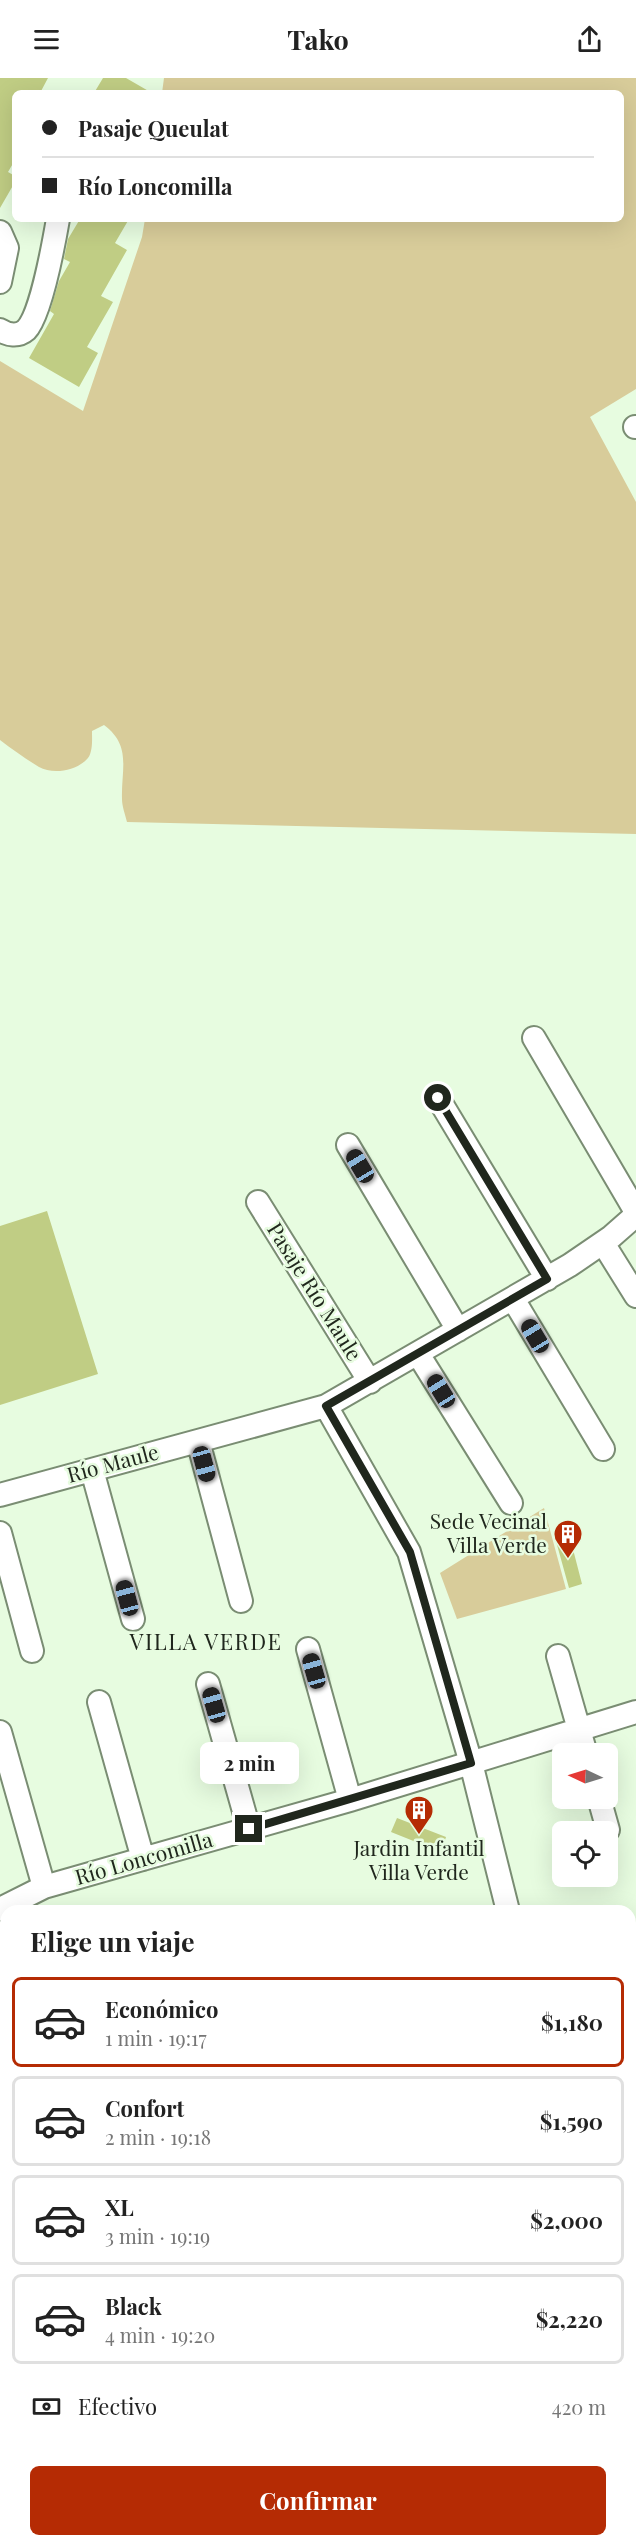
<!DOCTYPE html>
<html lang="es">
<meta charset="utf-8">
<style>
:root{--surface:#fff;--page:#f6f6f6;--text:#222;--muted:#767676;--line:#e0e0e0;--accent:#b52b04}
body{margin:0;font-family:"Playfair Display",serif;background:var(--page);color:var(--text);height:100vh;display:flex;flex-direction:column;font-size:22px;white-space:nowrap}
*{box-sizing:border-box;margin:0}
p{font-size:20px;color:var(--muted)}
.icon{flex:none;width:33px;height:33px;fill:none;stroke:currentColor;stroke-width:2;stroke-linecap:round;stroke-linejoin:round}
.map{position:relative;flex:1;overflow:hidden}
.panel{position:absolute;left:0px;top:1827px;width:636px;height:642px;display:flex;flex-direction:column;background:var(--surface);border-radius:18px 18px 0 0;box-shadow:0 6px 24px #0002}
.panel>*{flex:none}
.banner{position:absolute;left:12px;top:12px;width:612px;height:132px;border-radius:9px;box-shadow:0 6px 24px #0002;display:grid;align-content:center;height:132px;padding:0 30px;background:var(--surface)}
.needle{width:39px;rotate:274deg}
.buttons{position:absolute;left:552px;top:1665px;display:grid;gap:12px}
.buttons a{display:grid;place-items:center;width:66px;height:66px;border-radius:9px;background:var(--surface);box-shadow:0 6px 24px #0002;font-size:30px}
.end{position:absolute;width:27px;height:27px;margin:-14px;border:8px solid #20271d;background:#fff;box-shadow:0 0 0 3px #fff}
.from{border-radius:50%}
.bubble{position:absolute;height:42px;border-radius:9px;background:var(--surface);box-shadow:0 6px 24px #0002;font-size:20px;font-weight:700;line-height:42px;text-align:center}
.car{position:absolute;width:18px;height:36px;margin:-18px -9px;border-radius:8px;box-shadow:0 0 4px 2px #0007;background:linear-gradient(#222 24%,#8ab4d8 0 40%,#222 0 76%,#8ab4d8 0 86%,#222 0)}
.banner b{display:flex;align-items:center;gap:21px;height:57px;font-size:22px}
.banner b+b{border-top:2px solid var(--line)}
.banner i{width:15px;height:15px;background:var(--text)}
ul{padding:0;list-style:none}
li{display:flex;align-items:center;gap:18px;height:90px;margin:0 12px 9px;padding:0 18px;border:3px solid var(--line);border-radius:9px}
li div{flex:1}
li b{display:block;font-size:22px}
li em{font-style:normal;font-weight:700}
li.active{border-color:var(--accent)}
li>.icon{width:54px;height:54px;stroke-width:1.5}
h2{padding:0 30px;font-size:27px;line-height:72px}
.pay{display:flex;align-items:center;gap:15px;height:66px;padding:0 30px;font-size:22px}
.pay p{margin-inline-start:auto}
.action{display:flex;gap:12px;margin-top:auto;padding:12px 30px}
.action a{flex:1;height:69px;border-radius:9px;background:var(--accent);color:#fff;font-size:24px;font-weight:700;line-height:69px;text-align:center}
header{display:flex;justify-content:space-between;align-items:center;height:78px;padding:0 30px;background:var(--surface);font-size:27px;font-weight:700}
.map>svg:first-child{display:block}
.green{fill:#d8cc9a}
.building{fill:#c0cd84}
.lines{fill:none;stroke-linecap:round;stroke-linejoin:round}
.minor-casing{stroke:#7a8d73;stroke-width:26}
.path{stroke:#818e7c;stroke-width:3;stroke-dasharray:6 3;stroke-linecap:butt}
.minor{stroke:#fff;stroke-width:22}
.route{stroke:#20271d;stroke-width:8}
.labels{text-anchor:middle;stroke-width:5;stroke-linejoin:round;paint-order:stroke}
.street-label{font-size:21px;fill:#20271d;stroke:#e7fce0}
.poi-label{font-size:21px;fill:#20271d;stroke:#e7fce0;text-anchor:end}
.neighbourhood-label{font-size:22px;letter-spacing:1.5px;fill:#20271d;stroke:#e7fce0}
</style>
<header><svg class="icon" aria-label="menu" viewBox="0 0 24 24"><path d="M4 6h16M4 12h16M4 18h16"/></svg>Tako<svg class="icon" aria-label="share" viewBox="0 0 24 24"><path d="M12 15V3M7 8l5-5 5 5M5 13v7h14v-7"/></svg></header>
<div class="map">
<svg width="636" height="2469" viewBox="0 0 636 2469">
<rect width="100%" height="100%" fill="#e7fce0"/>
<!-- green -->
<path class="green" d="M164,0H636V311L590,339L636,424V756L127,744C125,736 122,728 122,721C121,691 132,668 104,647L92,653C92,661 93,673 88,680C77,693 53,697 39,689C26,681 13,672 0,662V283L83,333L142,159L145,141H621V15H162Z
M544,1430L566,1511L457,1541L440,1495Z
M636,2020V2397L630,2394V2023Z
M6,2260V2447H0V2262Z"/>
<!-- building -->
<path class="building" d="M0,0H48L40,15H15V82L8,94L15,98V104L0,130Z
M103,0H126L152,15H94Z
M80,141H129L115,165L127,172L101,218L113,224L87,269L98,275L79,309L29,280L54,236L50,233L59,203L70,184L64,181L68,161Z
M47,1133L98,1296L0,1327V1148Z
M568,1452L582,1506L569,1510L554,1456Z
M397,1740L446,1759L441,1774L391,1754Z"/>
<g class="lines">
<!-- minor casing -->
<g class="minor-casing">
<path id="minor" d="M0,154L7,170L0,204
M0,252C8,257 18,259 26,252C41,237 54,164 58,141
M635,349H636
M534,960L636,1134
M438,1020L547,1201
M348,1067L458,1252
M258,1124L370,1304
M603,1165L636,1218
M513,1221L603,1371
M418,1276L511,1425
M326,1328L409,1474L471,1685L508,1833
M198,1363L241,1523
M92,1392L133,1541
M0,1417L326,1328L570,1187L611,1159L636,1137
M0,1455L32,1573
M308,1571L350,1722
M558,1578L586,1676
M208,1606L249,1751
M99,1624L143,1781
M0,1654L44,1809
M599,1720L608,1752
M0,1831L44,1809L350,1722L636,1634
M0,1955L6,1953
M0,2464L132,2469"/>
</g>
<!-- path -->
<path class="path" d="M630,1879H636
M630,1922L636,1924
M0,2222H6"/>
<!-- minor -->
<use href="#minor" class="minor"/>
</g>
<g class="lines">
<!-- route -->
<path class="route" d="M249,1751L471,1685L410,1474L326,1328L547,1201L438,1020"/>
</g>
<!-- icons -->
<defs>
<g id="building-pin" transform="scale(1.5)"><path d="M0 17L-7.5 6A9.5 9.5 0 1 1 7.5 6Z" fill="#b52b04" stroke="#e7fce0"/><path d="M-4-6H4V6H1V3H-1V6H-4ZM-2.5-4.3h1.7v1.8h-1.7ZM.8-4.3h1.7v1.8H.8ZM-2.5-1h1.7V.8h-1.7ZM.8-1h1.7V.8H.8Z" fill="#fff"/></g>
</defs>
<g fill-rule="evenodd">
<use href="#building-pin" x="568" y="1456"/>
<use href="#building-pin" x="419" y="1732"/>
</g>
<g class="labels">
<!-- street labels -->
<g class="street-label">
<text transform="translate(314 1214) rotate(58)" y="7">Pasaje Río Maule</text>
<text transform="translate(113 1386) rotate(-15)" y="7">Río Maule</text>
<text transform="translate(144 1781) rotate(-16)" y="7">Río Loncomilla</text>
</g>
<!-- poi labels -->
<g class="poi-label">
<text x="547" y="1451">Sede Vecinal<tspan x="547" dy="24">Villa Verde</tspan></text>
<text x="419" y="1778" text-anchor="middle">Jardin Infantil<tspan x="419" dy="24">Villa Verde</tspan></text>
</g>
<!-- neighbourhood labels -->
<g class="neighbourhood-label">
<text x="206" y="1572">VILLA VERDE</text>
</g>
</g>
</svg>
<div class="buttons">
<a><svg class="needle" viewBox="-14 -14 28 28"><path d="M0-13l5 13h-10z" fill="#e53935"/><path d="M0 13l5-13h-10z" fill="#767676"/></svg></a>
<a><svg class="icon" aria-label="locate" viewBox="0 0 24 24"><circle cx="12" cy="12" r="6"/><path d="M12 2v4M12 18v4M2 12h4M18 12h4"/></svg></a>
</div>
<i class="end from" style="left:438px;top:1020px"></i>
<i class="end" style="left:249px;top:1751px"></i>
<div class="bubble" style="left:200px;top:1664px;width:99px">2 min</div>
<i class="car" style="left:360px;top:1088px;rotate:329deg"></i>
<i class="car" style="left:535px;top:1258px;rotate:329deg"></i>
<i class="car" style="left:441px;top:1313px;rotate:328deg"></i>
<i class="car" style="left:204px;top:1386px;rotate:165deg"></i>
<i class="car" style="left:127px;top:1520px;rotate:345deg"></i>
<i class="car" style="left:314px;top:1593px;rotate:344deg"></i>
<i class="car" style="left:214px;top:1627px;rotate:344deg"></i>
<div class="banner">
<b><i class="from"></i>Pasaje Queulat</b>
<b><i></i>Río Loncomilla</b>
</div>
<section class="panel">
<h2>Elige un viaje</h2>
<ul>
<li class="active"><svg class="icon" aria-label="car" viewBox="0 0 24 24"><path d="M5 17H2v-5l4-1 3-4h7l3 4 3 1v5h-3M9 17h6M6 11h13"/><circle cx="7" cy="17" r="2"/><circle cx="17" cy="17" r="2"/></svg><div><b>Económico</b><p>1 min · 19:17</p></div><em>$1,180</em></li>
<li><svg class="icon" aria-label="car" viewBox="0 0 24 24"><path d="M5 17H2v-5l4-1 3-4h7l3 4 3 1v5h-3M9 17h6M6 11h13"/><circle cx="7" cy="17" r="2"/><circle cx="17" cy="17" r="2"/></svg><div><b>Confort</b><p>2 min · 19:18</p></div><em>$1,590</em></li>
<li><svg class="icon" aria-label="car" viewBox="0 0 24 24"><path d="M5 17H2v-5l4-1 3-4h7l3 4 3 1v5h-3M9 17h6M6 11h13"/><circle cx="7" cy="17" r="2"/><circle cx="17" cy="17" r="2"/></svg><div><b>XL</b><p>3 min · 19:19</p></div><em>$2,000</em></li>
<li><svg class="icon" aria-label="car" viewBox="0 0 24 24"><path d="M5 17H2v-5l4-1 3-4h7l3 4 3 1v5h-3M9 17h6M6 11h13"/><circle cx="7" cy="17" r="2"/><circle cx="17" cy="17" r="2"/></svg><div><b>Black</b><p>4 min · 19:20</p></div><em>$2,220</em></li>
</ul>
<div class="pay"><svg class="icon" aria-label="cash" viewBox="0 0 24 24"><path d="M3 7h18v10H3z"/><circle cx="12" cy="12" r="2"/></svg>Efectivo<p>420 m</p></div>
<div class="action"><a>Confirmar</a></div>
</section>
</div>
